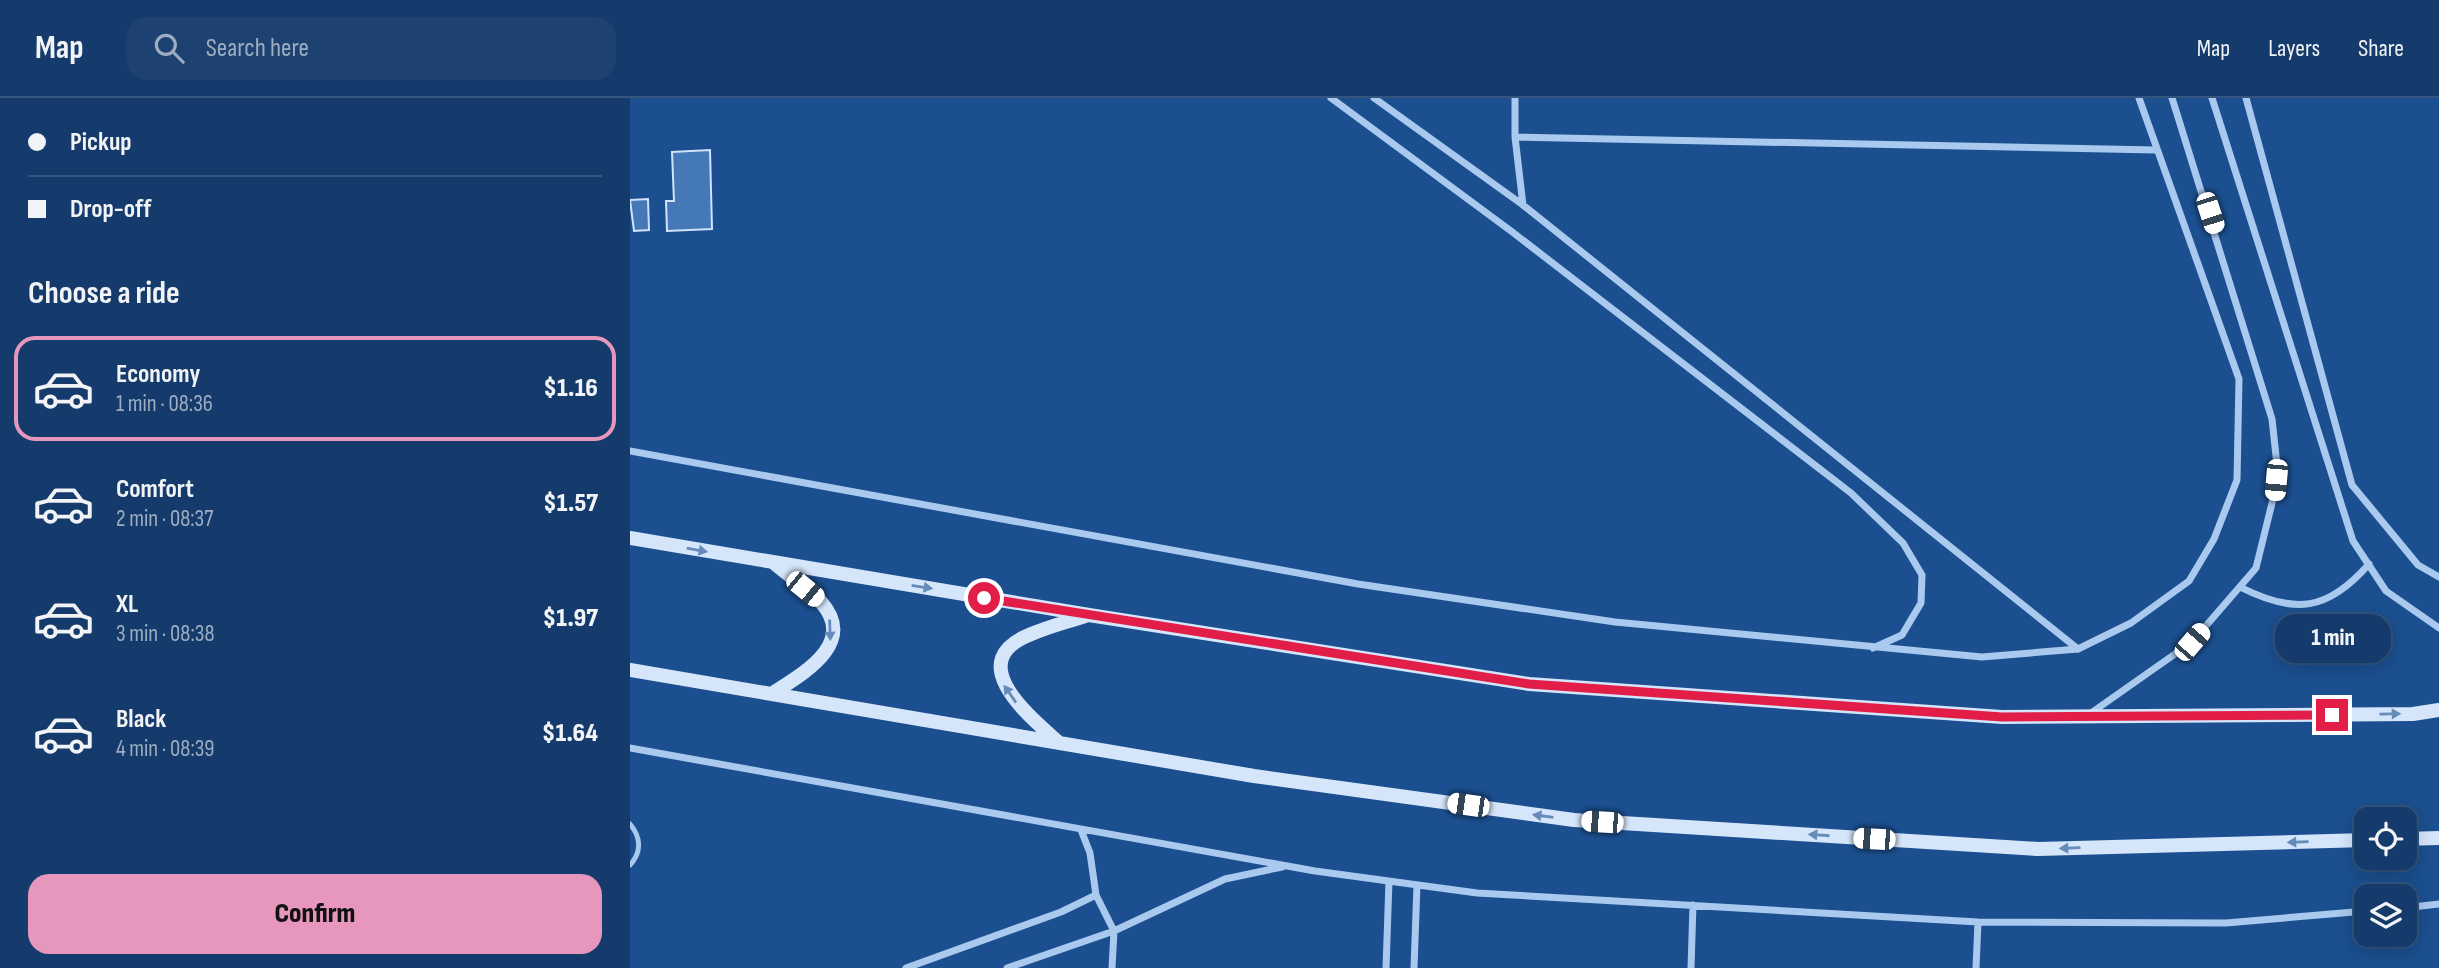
<!DOCTYPE html>
<meta charset="utf-8">
<style>
:root{--surface:#143b6b;--page:#1d4271;--text:#f1f3f6;--muted:#9dadc1;--line:#33557e;--accent:#e797bd}
body{margin:0;font-family:"Sofia Sans Condensed",sans-serif;background:var(--page);color:var(--text);height:100vh;display:flex;flex-direction:column;font-size:26px;white-space:nowrap}
*{box-sizing:border-box;margin:0}
p{font-size:23px;color:var(--muted)}
.icon{flex:none;width:38px;height:38px;fill:none;stroke:currentColor;stroke-width:2;stroke-linecap:round;stroke-linejoin:round}
.map{position:relative;flex:1;overflow:hidden}
.drawer{display:flex;flex-direction:column;background:var(--surface);width:630px}
.drawer>*{flex:none}
.banner{display:grid;align-content:center;height:154px;padding:0 28px;background:var(--surface)}
.fabs{position:absolute;left:1724px;top:709px;display:grid;gap:14px}
.fabs a{display:grid;place-items:center;width:63px;height:63px;border-radius:14px;background:var(--surface);box-shadow:0 4px 18px #0003,0 0 0 2px var(--line);font-size:35px}
.end{position:absolute;width:32px;height:32px;margin:-16px;border:9px solid #e11d48;background:#fff;box-shadow:0 0 0 4px #fff}
.from{border-radius:50%}
.bubble{position:absolute;height:49px;border-radius:21px;background:var(--surface);box-shadow:0 4px 18px #0003,0 0 0 2px var(--line);font-size:23px;font-weight:800;line-height:49px;text-align:center}
.car{position:absolute;width:21px;height:42px;margin:-21px -10px;border-radius:9px;box-shadow:0 0 5px 2px #0007;background:linear-gradient(#fff 24%,#345 0 40%,#fff 0 76%,#345 0 86%,#fff 0)}
.banner b{display:flex;align-items:center;gap:24px;height:66px;font-size:26px}
.banner b+b{border-top:2px solid var(--line)}
.banner i{width:18px;height:18px;background:var(--text)}
ul{padding:0;list-style:none}
li{display:flex;align-items:center;gap:21px;height:105px;margin:0 14px 10px;padding:0 14px;border:4px solid transparent;border-radius:21px}
li div{flex:1}
li b{display:block;font-size:26px}
li em{font-style:normal;font-weight:800}
li.selected{border-color:var(--accent)}
li>.icon{width:63px;height:63px;stroke-width:1.5}
h2{padding:0 28px;font-size:32px;line-height:84px}
.cta{display:flex;gap:14px;margin-top:auto;padding:14px 28px}
.cta a{flex:1;height:80px;border-radius:21px;background:var(--accent);color:#111;font-size:28px;font-weight:800;line-height:80px;text-align:center}
header{display:flex;align-items:center;gap:42px;box-sizing:border-box;height:98px;padding:0 35px;background:var(--surface);border-bottom:2px solid var(--line)}
header strong{font-size:33px}
nav{display:flex;gap:38px;margin-inline-start:auto;font-size:24px}
.search{width:490px;height:63px;background:var(--page);display:flex;align-items:center;gap:18px;box-sizing:border-box;padding:0 24px;border-radius:21px;color:var(--muted);font-size:26px}
main{display:flex;flex:1;min-height:0}
.map>svg:first-child{display:block}
.building{fill:#4478b7;stroke:#cfe3fa;stroke-width:2}
.lines{fill:none;stroke-linecap:round;stroke-linejoin:round}
.service{stroke:#a9c9ee;stroke-width:5}
.minor{stroke:#a9c9ee;stroke-width:7}
.secondary{stroke:#d6e6fa;stroke-width:14}
.oneway{fill:#668bba}
.route{stroke:#e11d48;stroke-width:9}
</style>
<header>
<strong>Map</strong>
<div class="search"><svg class="icon" aria-label="search" viewBox="0 0 24 24"><circle cx="10" cy="10" r="6"/><path d="M15 15l6 6"/></svg>Search here</div>
<nav><a>Map</a><a>Layers</a><a>Share</a></nav>
</header>
<main>
<section class="drawer">
<div class="banner">
<b><i class="from"></i>Pickup</b>
<b><i></i>Drop-off</b>
</div>
<h2>Choose a ride</h2>
<ul>
<li class="selected"><svg class="icon" aria-label="car" viewBox="0 0 24 24"><path d="M5 17H2v-5l4-1 3-4h7l3 4 3 1v5h-3M9 17h6M6 11h13"/><circle cx="7" cy="17" r="2"/><circle cx="17" cy="17" r="2"/></svg><div><b>Economy</b><p>1 min · 08:36</p></div><em>$1.16</em></li>
<li><svg class="icon" aria-label="car" viewBox="0 0 24 24"><path d="M5 17H2v-5l4-1 3-4h7l3 4 3 1v5h-3M9 17h6M6 11h13"/><circle cx="7" cy="17" r="2"/><circle cx="17" cy="17" r="2"/></svg><div><b>Comfort</b><p>2 min · 08:37</p></div><em>$1.57</em></li>
<li><svg class="icon" aria-label="car" viewBox="0 0 24 24"><path d="M5 17H2v-5l4-1 3-4h7l3 4 3 1v5h-3M9 17h6M6 11h13"/><circle cx="7" cy="17" r="2"/><circle cx="17" cy="17" r="2"/></svg><div><b>XL</b><p>3 min · 08:38</p></div><em>$1.97</em></li>
<li><svg class="icon" aria-label="car" viewBox="0 0 24 24"><path d="M5 17H2v-5l4-1 3-4h7l3 4 3 1v5h-3M9 17h6M6 11h13"/><circle cx="7" cy="17" r="2"/><circle cx="17" cy="17" r="2"/></svg><div><b>Black</b><p>4 min · 08:39</p></div><em>$1.64</em></li>
</ul>
<div class="cta"><a>Confirm</a></div>
</section>
<div class="map">
<svg width="1809" height="870" viewBox="0 0 1809 870">
<rect width="100%" height="100%" fill="#1b4f8f"/>
<!-- building -->
<path class="building" d="M80,52L82,131L37,133L36,103H44L42,54Z
M18,101L19,132L4,133L0,102Z"/>
<g class="lines">
<!-- service -->
<path class="service" d="M0,726C11,739 12,754 0,767"/>
<!-- minor -->
<path class="minor" d="M701,0L881,133L1221,395L1273,445L1292,477L1291,505L1272,537L1243,550
M744,0L893,107L1448,551
M885,0V39L893,107
M1582,0L1723,443L1756,493L1809,530
M1616,0L1722,387L1788,467L1809,479
M885,39L1525,52
M0,353L728,486L985,524L1352,559L1448,551L1501,525L1559,483L1584,441L1607,382L1609,281L1509,0
M1610,489C1665,517 1698,513 1739,466
M1461,615L1562,544L1626,470L1644,397L1647,367L1642,321L1542,0
M0,650L685,773L847,795L1348,824L1596,825L1736,813
M466,797L484,833L482,870
M1774,810L1809,806
M276,870L431,814L466,797L460,755L451,732
M377,870L484,833L595,781L652,769
M756,870L759,783
M784,870L787,787
M1061,870L1063,807
M1346,870L1348,824"/>
<!-- secondary -->
<path class="secondary" d="M0,440L459,517L899,586L1372,619L1783,616L1809,612
M0,572L624,678L944,722L1408,751L1736,742
M143,595C172,576 228,546 191,504C178,490 159,478 144,465
M427,643C399,618 333,564 399,537C417,529 437,524 455,518
M1774,741L1809,740"/>
</g>
<!-- one-way arrows -->
<defs><path id="oneway-solid" d="M-6-.8H1V-3.2L6.5 0L1 3.2V.8H-6Z" transform="scale(1.75)"/></defs>
<g class="oneway">
<use href="#oneway-solid" transform="translate(67 452) rotate(10)"/>
<use href="#oneway-solid" transform="translate(292 489) rotate(9)"/>
<use href="#oneway-solid" transform="translate(200 532) rotate(88)"/>
<use href="#oneway-solid" transform="translate(380 596) rotate(-125)"/>
<use href="#oneway-solid" transform="translate(1760 616) rotate(-1)"/>
<use href="#oneway-solid" transform="translate(913 718) rotate(-172)"/>
<use href="#oneway-solid" transform="translate(1189 737) rotate(-176)"/>
<use href="#oneway-solid" transform="translate(1668 744) rotate(178)"/>
<use href="#oneway-solid" transform="translate(1440 750) rotate(178)"/>
</g>
<g class="lines">
<!-- route -->
<path class="route" d="M354,500L899,586L1372,619L1702,617"/>
</g>
</svg>
<div class="fabs">
<a><svg class="icon" aria-label="locate" viewBox="0 0 24 24"><circle cx="12" cy="12" r="6"/><path d="M12 2v4M12 18v4M2 12h4M18 12h4"/></svg></a>
<a><svg class="icon" aria-label="layers" viewBox="0 0 24 24"><path d="M12 4l9 5-9 5-9-5zM3 14l9 5 9-5"/></svg></a>
</div>
<i class="end from" style="left:354px;top:500px"></i>
<i class="end" style="left:1702px;top:617px"></i>
<div class="bubble" style="left:1645px;top:516px;width:116px">1 min</div>
<i class="car" style="left:1580px;top:115px;rotate:162deg"></i>
<i class="car" style="left:1646px;top:382px;rotate:185deg"></i>
<i class="car" style="left:175px;top:491px;rotate:129deg"></i>
<i class="car" style="left:1562px;top:544px;rotate:41deg"></i>
<i class="car" style="left:838px;top:707px;rotate:278deg"></i>
<i class="car" style="left:972px;top:724px;rotate:274deg"></i>
<i class="car" style="left:1244px;top:741px;rotate:273deg"></i>
</div>
</main>
